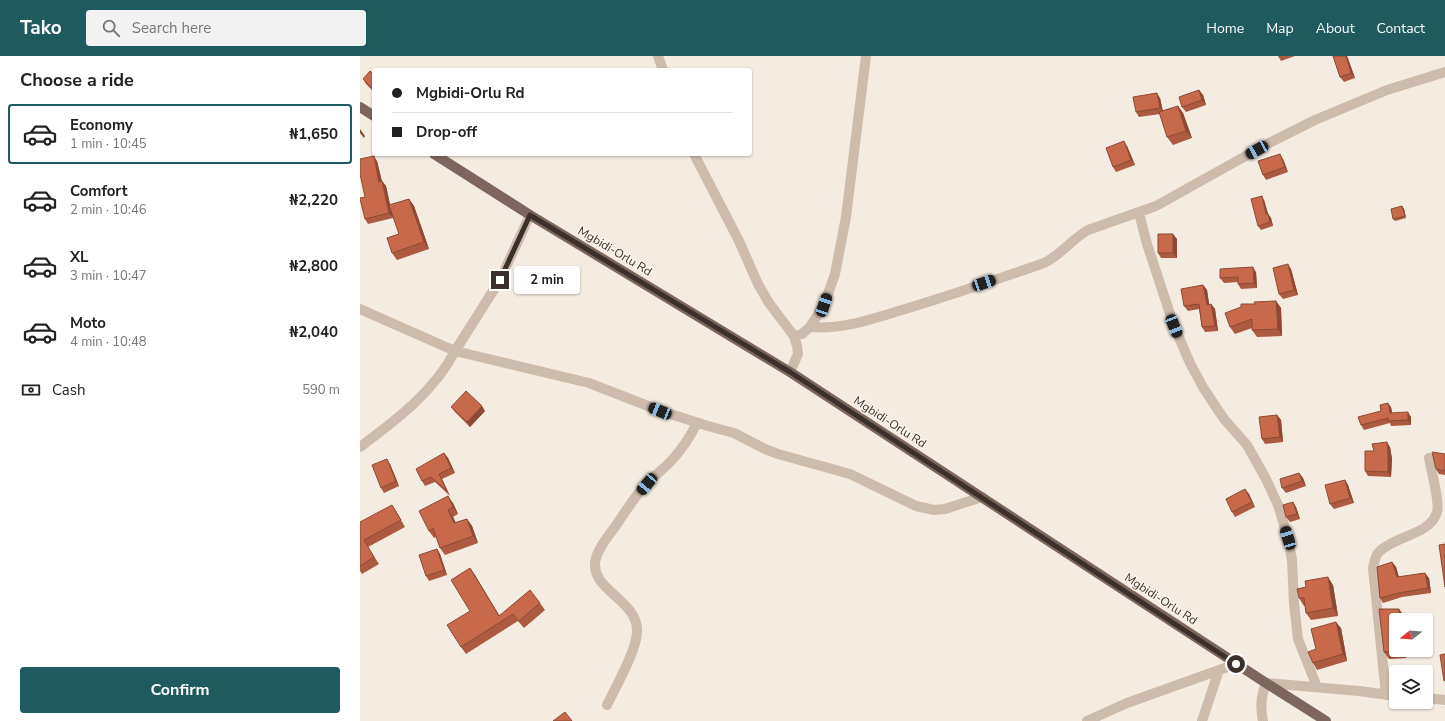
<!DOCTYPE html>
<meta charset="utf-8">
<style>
:root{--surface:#fff;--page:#f2f2f2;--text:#222;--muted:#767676;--line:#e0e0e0;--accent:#1f5a5e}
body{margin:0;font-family:"Nunito Sans",sans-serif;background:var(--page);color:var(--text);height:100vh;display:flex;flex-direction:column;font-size:15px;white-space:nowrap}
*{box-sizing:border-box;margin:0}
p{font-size:13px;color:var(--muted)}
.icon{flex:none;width:22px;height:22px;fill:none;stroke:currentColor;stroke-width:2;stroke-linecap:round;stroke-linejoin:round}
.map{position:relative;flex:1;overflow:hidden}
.details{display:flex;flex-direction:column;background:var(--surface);width:360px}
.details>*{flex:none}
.banner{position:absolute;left:12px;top:12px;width:380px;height:88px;border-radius:4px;box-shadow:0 1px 3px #0004;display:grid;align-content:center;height:88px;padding:0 20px;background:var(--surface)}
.needle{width:26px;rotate:253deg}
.buttons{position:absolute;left:1029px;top:557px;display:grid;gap:8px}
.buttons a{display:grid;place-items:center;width:44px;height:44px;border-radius:4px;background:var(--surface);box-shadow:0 1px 3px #0004;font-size:20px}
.end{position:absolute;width:18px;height:18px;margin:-9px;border:5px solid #3b302b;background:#fff;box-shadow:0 0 0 2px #fff}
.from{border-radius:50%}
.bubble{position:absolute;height:28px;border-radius:4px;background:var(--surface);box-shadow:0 1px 3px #0004;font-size:13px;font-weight:700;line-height:28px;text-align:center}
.car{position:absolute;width:12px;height:24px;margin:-12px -6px;border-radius:5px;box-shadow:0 0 3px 1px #0007;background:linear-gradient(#222 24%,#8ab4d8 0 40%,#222 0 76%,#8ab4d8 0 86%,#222 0)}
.banner b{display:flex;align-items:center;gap:14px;height:38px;font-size:15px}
.banner b+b{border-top:1px solid var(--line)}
.banner i{width:10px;height:10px;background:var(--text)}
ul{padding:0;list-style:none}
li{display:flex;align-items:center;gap:12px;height:60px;margin:0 8px 6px;padding:0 12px;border:2px solid transparent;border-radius:4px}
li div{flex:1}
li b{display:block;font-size:15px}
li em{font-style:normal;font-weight:700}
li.on{border-color:var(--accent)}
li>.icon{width:36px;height:36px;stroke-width:1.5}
h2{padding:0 20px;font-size:18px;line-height:48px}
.pay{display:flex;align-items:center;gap:10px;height:44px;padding:0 20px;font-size:15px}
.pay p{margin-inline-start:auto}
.button{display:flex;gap:8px;margin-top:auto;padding:8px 20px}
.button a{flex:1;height:46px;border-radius:4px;background:var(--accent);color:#fff;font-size:16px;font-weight:700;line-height:46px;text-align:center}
header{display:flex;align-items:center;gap:24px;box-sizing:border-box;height:56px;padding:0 20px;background:var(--accent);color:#fff}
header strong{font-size:19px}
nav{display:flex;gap:22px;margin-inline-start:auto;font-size:14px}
.search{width:280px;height:36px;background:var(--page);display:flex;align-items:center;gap:10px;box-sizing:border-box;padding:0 14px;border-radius:4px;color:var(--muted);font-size:15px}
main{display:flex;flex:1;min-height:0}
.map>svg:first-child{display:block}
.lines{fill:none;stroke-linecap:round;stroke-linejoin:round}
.minor{stroke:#cdbbac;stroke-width:10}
.major{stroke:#7d675c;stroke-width:10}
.wall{fill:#ac5a40}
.shaded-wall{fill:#8c4a34}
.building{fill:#c8694b;stroke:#8c4a34}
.route{stroke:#3b302b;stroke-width:5}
.labels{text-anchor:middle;stroke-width:3;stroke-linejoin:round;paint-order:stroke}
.street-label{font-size:12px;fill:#3b302b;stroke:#fbf5ee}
</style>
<header>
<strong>Tako</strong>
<div class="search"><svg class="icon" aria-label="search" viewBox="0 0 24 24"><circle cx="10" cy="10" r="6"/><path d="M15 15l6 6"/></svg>Search here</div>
<nav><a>Home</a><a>Map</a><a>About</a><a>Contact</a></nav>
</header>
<main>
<section class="details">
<h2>Choose a ride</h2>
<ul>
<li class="on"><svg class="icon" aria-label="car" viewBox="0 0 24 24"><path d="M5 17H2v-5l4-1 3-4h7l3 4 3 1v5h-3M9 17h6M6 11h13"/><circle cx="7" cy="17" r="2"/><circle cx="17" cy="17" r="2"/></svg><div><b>Economy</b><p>1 min · 10:45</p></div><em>₦1,650</em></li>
<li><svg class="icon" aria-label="car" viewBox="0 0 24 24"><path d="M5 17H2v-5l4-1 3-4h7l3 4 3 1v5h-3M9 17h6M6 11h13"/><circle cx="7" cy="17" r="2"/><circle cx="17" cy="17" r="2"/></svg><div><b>Comfort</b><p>2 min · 10:46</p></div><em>₦2,220</em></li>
<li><svg class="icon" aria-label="car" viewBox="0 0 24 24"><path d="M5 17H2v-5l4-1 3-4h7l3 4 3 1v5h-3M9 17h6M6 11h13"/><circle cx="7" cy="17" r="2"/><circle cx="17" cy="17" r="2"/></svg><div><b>XL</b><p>3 min · 10:47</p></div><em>₦2,800</em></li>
<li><svg class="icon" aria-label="car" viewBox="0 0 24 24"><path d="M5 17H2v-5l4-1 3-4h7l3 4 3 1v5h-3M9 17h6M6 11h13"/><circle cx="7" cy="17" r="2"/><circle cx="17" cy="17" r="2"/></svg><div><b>Moto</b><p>4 min · 10:48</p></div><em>₦2,040</em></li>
</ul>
<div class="pay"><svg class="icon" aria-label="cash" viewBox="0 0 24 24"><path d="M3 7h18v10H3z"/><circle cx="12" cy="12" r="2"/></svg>Cash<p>590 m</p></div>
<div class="button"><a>Confirm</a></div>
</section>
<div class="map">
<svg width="1085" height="665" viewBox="0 0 1085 665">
<rect width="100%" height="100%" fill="#f4ebe1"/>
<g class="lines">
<!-- minor -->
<path class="minor" d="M298,0L303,14
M334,98L379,185L398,228L409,247L434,280L437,290L438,298L430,316
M779,157L787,188L814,270L830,307L844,333L864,363L887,389L906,423L918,449L928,482L932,504L934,548L938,583L957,631
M0,253L95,295L229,327L301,355L348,370L374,377L405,393L418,398L490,418L556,450L574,454L585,453L622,441
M450,271C482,274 515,262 545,253C592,239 638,223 684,207C701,199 712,183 728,174L796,150L909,87L955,64L1027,34L1085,16
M434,280L442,278L450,271L464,249L475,218L486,161L506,0
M0,391C36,364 74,336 95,295L140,224L170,159
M1026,639L1013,512C1014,508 1015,501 1018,497C1033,480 1071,479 1077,456C1080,446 1071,414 1069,402
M1066,642L1085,644
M247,649C256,630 278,592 277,574C277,543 227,533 236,502C239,491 248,480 255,471C265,456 275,440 287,427C295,419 304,413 312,404C322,393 330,381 337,367
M727,665L767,647L876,608
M842,665L859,614
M903,665C900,650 901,641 906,627L999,635L1036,640"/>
<!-- major -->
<path class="major" d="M0,51L14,60
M74,98L170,159L430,316L906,627L966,665"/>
</g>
<!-- wall -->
<path class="wall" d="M918,0H935L921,5Z
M973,0H987L995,22L984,26L980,21Z
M14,19V36L6,28L3,23Z
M839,34L843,39L846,49L826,56L822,51Z
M800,42L803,55L818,50L823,57L832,82L813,89L807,81L800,58L779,61L776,56Z
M767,90L775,109L756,116L753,111Z
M923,103L928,116L906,124L903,119Z
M17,105L22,125L26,130L30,149L49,143L54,150L69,193L37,204L32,197L39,178L31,155L33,162L8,168L5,163V141Z
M904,144L908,158L911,162L913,170L901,174L898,170Z
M1042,150L1044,153L1046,162L1035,165L1033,163Z
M817,183V202H801L798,197Z
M931,213L938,239L923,243L919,238Z
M896,216L897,232L881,233L878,228V226L864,227L860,222Z
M843,229L847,234L849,248H851L855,253L858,275L845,276L842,271L839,253L828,255L824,250Z
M916,245L921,252L922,280L897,281L892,274V272L875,278L870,271L895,248Z
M91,351L125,355L110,371L95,356Z
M1031,351L1032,357L1051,361V369L1031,370L1030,367L1004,374L1001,369L1021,355Z
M917,359L921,364L923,386L905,388L902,383Z
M1030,391L1032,403L1031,421L1008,420L1005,415L1014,395Z
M84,397L88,402L95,417L82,423L90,440L75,426L65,430L62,425Z
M1085,398V419L1079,418L1076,413Z
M30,408L39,430L24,437L21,432Z
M939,417L943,422L946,430L926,437L922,432Z
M985,424L988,429L994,447L974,453L970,448Z
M885,433L889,438L895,451L875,461L872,456Z
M933,446L936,451L940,463L930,466L926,461Z
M93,447L98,458L93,461L96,467L107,463L112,470L118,487L85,499L80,492L76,481L74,482L69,475Z
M36,455L45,471L8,491L19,508L2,518L0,515V466Z
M77,493L80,498L87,519L69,525L66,520Z
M1032,506L1036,511L1039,521L1069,522L1071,537L1042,541L1023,547L1020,542Z
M110,512L139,560L180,547L185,554L164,572L158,565L106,598L101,591L110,555Z
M973,529L978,560L951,564L946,557L945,550H944L939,542Z
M1039,553L1044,560L1046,602L1029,603L1024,596Z
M981,572L987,605L957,614L953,607L956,593Z"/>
<!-- shaded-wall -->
<path class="shaded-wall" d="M986,0H987L995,22L991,17Z
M839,34L843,39L846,49L842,44Z
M797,37L800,42L803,57L800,52Z
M818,50L823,57L832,82L826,75Z
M0,73L5,80L4,82L0,77Z
M764,85L767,90L775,109L771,104Z
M920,98L923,103L928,116L925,111Z
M14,100L17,105L23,131L19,126Z
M22,125L26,130L33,162L29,157Z
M902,140L904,144L908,158L911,162L913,170L906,158Z
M49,143L54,150L69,193L64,186Z
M1042,150L1044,153L1046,162L1045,160Z
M813,178L817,183V202L813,197Z
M928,208L931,213L938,239L934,234Z
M893,211L896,216L897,232L894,227Z
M843,229L847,234L850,254L847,249Z
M916,245L921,252L922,280L918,273Z
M851,248L855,253L858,275L855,270Z
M1028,347L1031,351L1033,361L1030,357Z
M122,350L125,355L110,371L107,366Z
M1048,356L1051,361V369L1048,364Z
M917,359L921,364L923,386L920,381Z
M1027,386L1030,391L1032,403L1031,421L1028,416Z
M84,397L88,402L95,417L91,412Z
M27,403L30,408L39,430L36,425Z
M939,417L943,422L946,430L942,425Z
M79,418L82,423L90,440L87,435Z
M985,424L988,429L994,447L990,442Z
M885,433L889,438L895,451L892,446Z
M88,440L93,447L98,458L93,451Z
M933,446L936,451L940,463L937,458Z
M88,454L93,461L99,474L94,467Z
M107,463L112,470L118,487L113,480Z
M77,493L80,498L87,519L84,514Z
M1032,506L1036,511L1040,526L1037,521Z
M110,512L115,519L144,567L139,560Z
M1065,517L1069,522L1071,537L1068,532Z
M968,521L973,529L978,560L973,552Z
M1039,553L1044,560V564H1039Z
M976,566L981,572L987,605L983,598Z
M1041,594H1045L1046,602L1041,595Z"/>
<!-- building -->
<path class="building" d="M973,0H986L991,17L980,21Z
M10,15L14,19V34L3,23Z
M839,34L842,44L822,51L819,41Z
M797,37L800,52L776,56L773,41Z
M818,50L826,75L807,81L799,56Z
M764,85L771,104L753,111L746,92Z
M920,98L925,111L903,119L898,105Z
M14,100L19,126L22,125L29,157L5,163L0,143V142L5,141L0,118V103Z
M902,140L906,158H908L910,166L898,170L891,143Z
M49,143L64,186L32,197L27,182L39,178L29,149Z
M1042,150L1045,160L1033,163L1031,153Z
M798,178H813V197H798Z
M928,208L934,234L919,238L913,212Z
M893,211L894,227L878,228V221L860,222V213Z
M843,229L847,249L851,248L855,270L842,271L839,248L824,250L821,233Z
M916,245L918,273L892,274V263L870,271L865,257L881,251V248H895L894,246Z
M106,335L122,350L107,366L91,351Z
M1028,347L1030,357L1048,356V364L1028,365V362L1001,369L998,361L1021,355L1020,349Z
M917,359L920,381L902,383L899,361Z
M1027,386L1028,398V416L1005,415V395H1014L1012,388Z
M1072,396L1085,398V415L1076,413Z
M84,397L91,412L79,418L87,435L71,421L62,425L56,413Z
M27,403L36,425L21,432L12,409Z
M939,417L942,425L922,432L920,423Z
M985,424L990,442L970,448L965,429Z
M885,433L892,446L872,456L866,443Z
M88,440L93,451L88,454L94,467L107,463L113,480L80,492L73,472L69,475L59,455Z
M933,446L937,458L926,461L923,449Z
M32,449L41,464L4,484L14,501L0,510V466Z
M1085,488V531L1079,489Z
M77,493L84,514L66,520L59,499Z
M1032,506L1037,521L1065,517L1068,532L1039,537L1020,542L1017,511Z
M110,512L139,560L170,534L180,547L159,565L153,558L101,591L87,569L110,555L91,524Z
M968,521L973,552L946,557L944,542H939L937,533L946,531L945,525Z
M1019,553H1039V564H1036V594H1041V595L1024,596Z
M976,566L983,598L953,607L948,596L956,593L951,573Z
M1085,598V624L1084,625L1080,599Z
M205,656L212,665H193Z"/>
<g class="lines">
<!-- route -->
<path class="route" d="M140,224L170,159L430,316L876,608"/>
</g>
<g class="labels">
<!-- street labels -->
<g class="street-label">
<text transform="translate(255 195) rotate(31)" y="4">Mgbidi-Orlu Rd</text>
<text transform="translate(530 366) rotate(33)" y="4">Mgbidi-Orlu Rd</text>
<text transform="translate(801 543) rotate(33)" y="4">Mgbidi-Orlu Rd</text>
</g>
</g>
</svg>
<div class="buttons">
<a><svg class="needle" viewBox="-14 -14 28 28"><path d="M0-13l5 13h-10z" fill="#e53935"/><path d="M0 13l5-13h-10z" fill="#767676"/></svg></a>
<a><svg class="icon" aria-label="layers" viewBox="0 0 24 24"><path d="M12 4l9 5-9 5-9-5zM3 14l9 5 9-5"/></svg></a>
</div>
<i class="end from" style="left:876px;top:608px"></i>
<i class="end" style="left:140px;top:224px"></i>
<div class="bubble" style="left:154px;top:210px;width:66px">2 min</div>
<i class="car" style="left:897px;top:94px;rotate:241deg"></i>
<i class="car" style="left:624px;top:227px;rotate:71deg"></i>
<i class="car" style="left:464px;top:249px;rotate:19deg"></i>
<i class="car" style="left:814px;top:270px;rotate:158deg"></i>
<i class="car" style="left:300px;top:355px;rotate:292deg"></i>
<i class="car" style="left:287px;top:428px;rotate:220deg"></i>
<i class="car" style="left:928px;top:482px;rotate:343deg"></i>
<div class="banner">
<b><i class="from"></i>Mgbidi-Orlu Rd</b>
<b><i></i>Drop-off</b>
</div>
</div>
</main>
